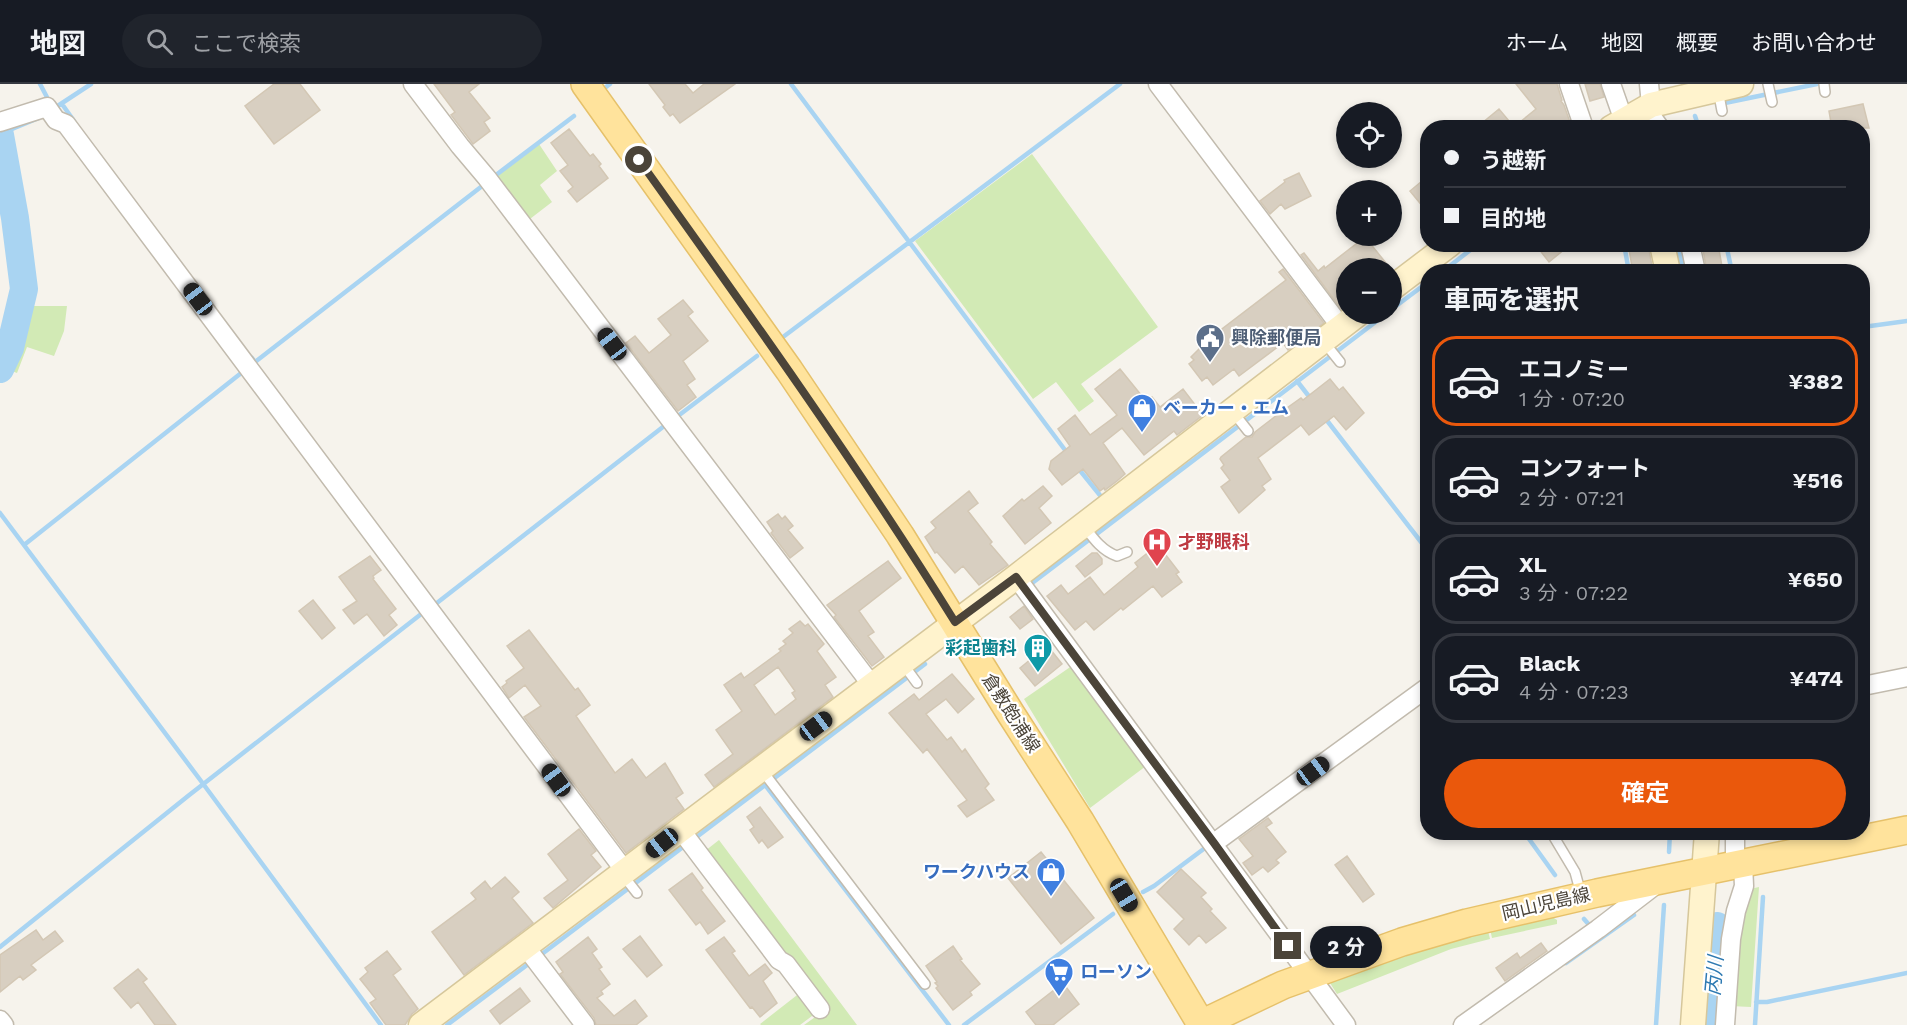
<!DOCTYPE html>
<html lang="ja">
<meta charset="utf-8">
<style>
:root{--surface:#171b24;--page:#20242c;--text:#f1f3f6;--muted:#9ea1a6;--line:#363941;--accent:#ea580c}
body{margin:0;font-family:"Work Sans","Noto Sans JP",sans-serif;background:var(--page);color:var(--text);height:100vh;display:flex;flex-direction:column;font-size:22px;white-space:nowrap}
*{box-sizing:border-box;margin:0}
p{font-size:20px;color:var(--muted)}
.icon{flex:none;width:33px;height:33px;fill:none;stroke:currentColor;stroke-width:2;stroke-linecap:round;stroke-linejoin:round}
.map{position:relative;flex:1;overflow:hidden}
.side{position:absolute;left:1420px;top:180px;width:450px;height:576px;display:flex;flex-direction:column;background:var(--surface);border-radius:24px;box-shadow:0 3px 9px #0003}
.side>*{flex:none}
.hud{position:absolute;left:1420px;top:36px;width:450px;height:132px;border-radius:24px;box-shadow:0 3px 9px #0003;display:grid;align-content:center;height:132px;padding:0 24px;background:var(--surface)}
.fabs{position:absolute;left:1336px;top:18px;display:grid;gap:12px}
.fabs a{display:grid;place-items:center;width:66px;height:66px;border-radius:50%;background:var(--surface);box-shadow:0 3px 9px #0003;font-size:30px}
.end{position:absolute;width:27px;height:27px;margin:-14px;border:8px solid #4b4439;background:#fff;box-shadow:0 0 0 3px #fff}
.from{border-radius:50%}
.bubble{position:absolute;height:42px;border-radius:21px;background:var(--surface);box-shadow:0 3px 9px #0003;font-size:20px;font-weight:700;line-height:42px;text-align:center}
.car{position:absolute;width:18px;height:36px;margin:-18px -9px;border-radius:8px;box-shadow:0 0 4px 2px #0007;background:linear-gradient(#222 24%,#8ab4d8 0 40%,#222 0 76%,#8ab4d8 0 86%,#222 0)}
.hud b{display:flex;align-items:center;gap:21px;height:57px;font-size:22px}
.hud b+b{border-top:2px solid var(--line)}
.hud i{width:15px;height:15px;background:var(--text)}
ul{padding:0;list-style:none}
li{display:flex;align-items:center;gap:18px;height:90px;margin:0 12px 9px;padding:0 12px;border:3px solid var(--line);border-radius:24px}
li div{flex:1}
li b{display:block;font-size:22px}
li em{font-style:normal;font-weight:700}
li.selected{border-color:var(--accent)}
li>.icon{width:54px;height:54px;stroke-width:1.5}
h2{padding:0 24px;font-size:27px;line-height:72px}
.action{display:flex;gap:12px;margin-top:auto;padding:12px 24px}
.action a{flex:1;height:69px;border-radius:36px;background:var(--accent);color:#fff;font-size:24px;font-weight:700;line-height:69px;text-align:center}
header{display:flex;align-items:center;gap:36px;box-sizing:border-box;height:84px;padding:0 30px;background:var(--surface);border-bottom:2px solid var(--line)}
header strong{font-size:28px}
nav{display:flex;gap:33px;margin-inline-start:auto;font-size:21px}
.search{width:420px;height:54px;background:var(--page);display:flex;align-items:center;gap:15px;box-sizing:border-box;padding:0 21px;border-radius:33px;color:var(--muted);font-size:22px}
.map>svg:first-child{display:block}
.green{fill:#d2eab5}
.lines{fill:none;stroke-linecap:round;stroke-linejoin:round}
.stream{stroke:#a9d4f2;stroke-width:4.5}
.river{stroke:#a9d4f2;stroke-width:28}
.building{fill:#d8cfc1;stroke:#d3c7b4;stroke-width:1.5;fill-rule:evenodd}
.lane-casing{stroke:#c2bbae;stroke-width:12}
.street-casing{stroke:#c2bbae;stroke-width:21}
.secondary-casing{stroke:#d6c79b;stroke-width:27}
.primary-casing{stroke:#e6c16a;stroke-width:30}
.lane{stroke:#fff;stroke-width:9}
.street{stroke:#fff;stroke-width:18}
.secondary{stroke:#fff3cd;stroke-width:24}
.primary{stroke:#ffe39c;stroke-width:27}
.route{stroke:#4b4439;stroke-width:8}
.labels{text-anchor:middle;stroke-width:4.5;stroke-linejoin:round;paint-order:stroke}
.service-label{font-size:18px;font-weight:bold;fill:#4e5e75;stroke:#fff;text-anchor:start}
.shop-label{font-size:18px;font-weight:bold;fill:#366cbe;stroke:#fff;text-anchor:start}
.health-label{font-size:18px;font-weight:bold;fill:#be3a42;stroke:#fff;text-anchor:start}
.culture-label{font-size:18px;font-weight:bold;fill:#0d838f;stroke:#fff;text-anchor:end}
.street-label{font-size:18px;fill:#4b4439;stroke:#fff}
.water-label{font-size:20px;font-style:italic;fill:#2e7ab2;stroke:#fff}
</style>
<header>
<strong>地図</strong>
<div class="search"><svg class="icon" aria-label="search" viewBox="0 0 24 24"><circle cx="10" cy="10" r="6"/><path d="M15 15l6 6"/></svg>ここで検索</div>
<nav><a>ホーム</a><a>地図</a><a>概要</a><a>お問い合わせ</a></nav>
</header>
<div class="map">
<svg width="1907" height="941" viewBox="0 0 1907 941">
<rect width="100%" height="100%" fill="#f6f3ec"/>
<!-- green -->
<path class="green" d="M539,60L557,87L540,101L552,118L526,138L492,95Z
M1032,70L1158,243L1081,300L1094,317L1079,328L1056,298L1033,315L915,157Z
M29,190H33V222H67L64,247L54,272L27,263L17,289L9,286C21,256 26,222 29,190Z
M1076,579L1150,679L1090,724L1024,615Z
M719,756L857,941H804L825,926L705,767Z
M1759,803L1751,923L1730,922L1739,831L1750,805Z
M1549,831L1557,836V840L1492,854L1490,845Z
M1488,847L1490,855L1451,865L1337,910L1330,899L1413,867Z
M801,908L816,929L800,941H761L760,940Z"/>
<g class="lines">
<!-- stream -->
<path class="stream" d="M40,0L49,17
M791,0L1068,370
M606,3L610,0
M62,20L74,37
M1720,20L1817,0
M53,25L91,0
M1695,32L1699,44
M0,50L41,33
M492,94L574,32
M1624,160L1629,188
M1726,160L1732,188
M1442,188L1478,160
M1392,225L1428,198
M1863,243L1907,237
M783,253L1120,0
M252,274L255,278L486,99
M1297,297L1311,315
M1325,334L1428,467
M674,335L757,272
M1078,384L1103,415
M0,429L204,701L381,941
M24,461L245,286
M1027,503L1386,230
M433,522L668,339
M765,701L949,941
M1524,748L1555,791
M694,755L925,580
M1669,768L1670,748
M1143,808L1154,802L1209,761
M1584,835L1591,843
M0,863L188,712L425,527
M538,873L687,760
M1566,879L1634,831
M1756,918H1767L1907,889
M447,941L531,878
M964,941L1113,830
M1656,941L1664,821
M1755,941L1763,813"/>
<!-- river -->
<path class="river" d="M0,51L15,134L24,205L10,264L0,285
M1678,160L1684,188
M1710,941L1717,842"/>
</g>
<!-- building -->
<path class="building" d="M274,0H300L320,26L274,60L245,22Z
M434,0H479L469,8L490,34L484,38L490,47L473,60L451,31L455,28Z
M649,0H685L693,9L704,0H735L680,39L673,30L670,32L663,23L665,21Z
M1516,0H1557L1562,16L1561,17L1564,21L1572,44H1476L1499,25L1514,43L1536,25Z
M1585,0H1600L1604,13L1590,17Z
M1863,20L1869,44H1832L1829,27Z
M569,45L590,72L593,70L601,80L599,82L608,94L577,118L568,107L573,103L560,87L568,81L551,59Z
M1299,89L1311,112L1285,125L1281,120L1270,130L1260,117L1285,98L1284,96Z
M1428,92V129L1410,107Z
M1365,153L1390,184H1347V220L1341,225L1301,171L1304,169L1318,187L1324,182L1325,184Z
M1535,160H1571L1549,178Z
M1628,160H1648L1653,188H1633Z
M1702,160H1718L1723,188H1707Z
M1283,185L1324,239L1288,266L1283,259L1239,292L1234,285L1213,301L1207,293L1202,297L1189,280L1194,276L1191,273L1210,254L1286,196L1279,188Z
M683,216L693,228L688,232L708,257L683,277L695,295L687,301L696,313L678,327L626,259L635,252L649,269L671,251L658,235Z
M1120,285L1146,317L1152,313L1160,323L1183,305L1203,331L1177,351L1174,347L1144,371L1122,344L1103,359L1125,390L1117,397L1105,406L1104,404L1100,407L1083,385L1062,401L1049,385L1051,377L1070,362L1058,345L1075,331L1090,351L1117,331L1095,305Z
M1330,295L1339,306L1343,303L1364,329L1346,346L1334,332L1309,351L1301,341L1258,374L1271,395L1262,402L1265,406L1239,429L1221,403L1230,396L1221,384L1224,381L1220,375L1221,373L1246,353H1252L1255,348L1277,331L1301,314L1303,316Z
M1043,402L1052,412L1039,424L1051,439L1025,460L1003,432L1022,415L1024,417Z
M969,407L978,419L968,427L992,458L990,460L1008,481L979,501L963,482L955,489L937,468L935,469L925,453L936,444L931,438Z
M778,430L782,435L785,432L793,442L788,446L803,464L790,474L771,449L773,447L767,438Z
M1155,463L1163,472L1165,470L1179,488L1176,490L1182,498L1162,513L1153,502L1123,526L1121,524L1094,546L1086,537L1075,546L1047,512L1061,501L1068,510L1090,493L1104,511L1138,483L1135,479Z
M1092,469H1097L1102,475V480L1085,493L1076,482Z
M370,472L381,486L373,492L374,494L373,495L396,525L389,531L397,541L384,552L367,530L354,540L343,526L357,517L339,493Z
M888,477L901,494L859,527L874,548L868,552L884,573L872,582L834,533L836,531L827,521Z
M313,516L335,544L322,555L299,527Z
M1024,522L1033,535L1020,545L1010,533Z
M800,537L805,542L808,540L824,560L817,567L836,593L825,601L833,613L714,703L705,691L733,670L716,646L742,627L724,601L741,589L744,594L781,567L779,565L786,560L783,557L793,549L789,545ZM778,583L795,607L792,609L796,615L775,631L754,601Z
M529,546L575,606L578,604L590,621L576,632L615,689L632,675L646,694L665,679L683,709L676,714L684,725L626,769L524,633L541,622L525,601L509,614L502,603L507,599L506,597L524,584L507,562Z
M1043,556L1062,580L1035,602L1020,584L1031,575L1026,569Z
M952,590L974,615L958,629L946,615L926,630L947,656L951,653L962,668L965,665L989,700L985,704L994,716L967,733L958,722L967,716L927,665L923,669L889,629L914,610L919,616Z
M760,723L783,753L768,764L762,756L759,759L750,746L754,743L747,733Z
M1268,734L1272,739L1266,743L1286,768L1276,776L1279,779L1268,788L1263,783L1252,791L1243,779L1253,772L1239,755Z
M579,745L596,767L591,771L601,783L553,824L544,814L568,796L548,770Z
M1041,768L1094,834L1061,860L1008,794Z
M1347,772L1374,810L1363,818L1335,781Z
M1181,785L1206,809L1201,813L1212,825L1210,827L1226,844L1206,859L1199,851L1189,861L1174,845L1184,835L1157,808Z
M692,789L703,804L701,806L725,837L708,850L700,838L696,841L669,806Z
M505,793L519,808L512,814L533,839L464,891L432,848L476,815L471,809L485,797L491,805Z
M36,846L43,856L55,847L63,857L31,881L36,886L23,896L20,892L0,908V871Z
M640,852L662,881L647,893L623,865Z
M588,853L597,865L592,869L602,883L599,885L610,900L601,907L603,910L597,914L614,932L635,916L647,932L636,941H596L594,934L560,890L563,888L556,878Z
M724,853L735,867L732,869L749,892L765,880L772,889L763,897L777,919L760,933L752,923L750,924L706,866Z
M1541,859L1547,867L1505,897L1496,884L1517,869L1520,874Z
M953,862L962,875L960,876L980,900L970,908L972,911L953,926L936,904L938,902L935,899L937,898L926,882Z
M387,867L401,885L393,891L418,925L412,930L405,941H386L370,919L376,915L360,895L368,888L365,884Z
M138,885L147,895L143,898L176,941H155L138,918L131,924L114,904Z
M1063,899L1079,920L1053,941H1036L1026,928Z
M520,904L530,917L500,940L490,927Z"/>
<g class="lines">
<!-- lane casing -->
<g class="lane-casing">
<path id="lane" d="M1768,0L1772,18
M1824,0L1825,8
M1718,6L1722,27
M1324,258L1340,278
M1233,328L1248,347
M1084,442C1093,454 1102,467 1117,472L1127,468
M903,580L917,599
M761,685L925,900
M1551,748L1575,788L1581,810
M622,790L637,809"/>
</g>
<!-- street casing -->
<g class="street-casing">
<path id="street" d="M413,0L460,62L487,94L871,600
M1158,0L1341,243
M1569,0L1584,44
M1611,0L1624,37
M1649,0L1651,21
M1646,25L1660,44
M0,38L47,23L56,36L66,40L625,787
M1690,160L1696,188
M1016,493L1346,941
M1863,602L1907,593
M680,745L779,876L786,880L820,925
M1214,759L1428,603
M1735,781V748
M525,862L585,941
M0,936L4,941
M1463,941L1598,845L1658,799
M1725,941L1731,855L1736,827L1744,802L1743,780"/>
</g>
<!-- secondary casing -->
<g class="secondary-casing">
<path id="secondary" d="M1611,44L1651,21L1741,0
M1662,160L1668,188
M1392,204L1450,160
M421,941L1016,493L1358,230
M1693,941L1707,748"/>
</g>
<!-- primary casing -->
<g class="primary-casing">
<path id="primary" d="M585,0L789,286L900,451L1011,630L1080,737L1201,940
M1199,941L1283,901L1402,858L1467,839L1597,809L1907,746"/>
</g>
<!-- lane -->
<use href="#lane" class="lane"/>
<!-- street -->
<use href="#street" class="street"/>
<!-- secondary -->
<use href="#secondary" class="secondary"/>
<!-- primary -->
<use href="#primary" class="primary"/>
</g>
<g class="lines">
<!-- route -->
<path class="route" d="M639,76C748,228 857,380 955,538L1016,493L1214,759L1288,862"/>
</g>
<!-- icons -->
<defs>
<g id="civic-pin" transform="scale(1.5)"><path d="M0 17L-7.5 6A9.5 9.5 0 1 1 7.5 6Z" fill="#5c6f8a" stroke="#fff"/><path d="M-.6-6.5H3V-4.5H.6V-3L4-1V1h2V6H-6V1h2V-1L-.6-3ZM-1.2 2.5V6h2.4V2.5Z" fill="#fff"/></g>
<g id="shop-pin" transform="scale(1.5)"><path d="M0 17L-7.5 6A9.5 9.5 0 1 1 7.5 6Z" fill="#3f7fe0" stroke="#fff"/><path d="M-5-2.5h2.3a2.7 3.5 0 0 1 5.4 0H5L5.5 6h-11ZM-1.5-2.5h3a1.5 2.3 0 0 0-3 0Z" fill="#fff"/></g>
<g id="hospital-pin" transform="scale(1.5)"><path d="M0 17L-7.5 6A9.5 9.5 0 1 1 7.5 6Z" fill="#e0444e" stroke="#fff"/><path d="M-5-5h3v3.5h4V-5h3V5h-3V1.5h-4V5h-3Z" fill="#fff"/></g>
<g id="building-pin" transform="scale(1.5)"><path d="M0 17L-7.5 6A9.5 9.5 0 1 1 7.5 6Z" fill="#0f9aa8" stroke="#fff"/><path d="M-4-6H4V6H1V3H-1V6H-4ZM-2.5-4.3h1.7v1.8h-1.7ZM.8-4.3h1.7v1.8H.8ZM-2.5-1h1.7V.8h-1.7ZM.8-1h1.7V.8H.8Z" fill="#fff"/></g>
<g id="supermarket-pin" transform="scale(1.5)"><path d="M0 17L-7.5 6A9.5 9.5 0 1 1 7.5 6Z" fill="#3f7fe0" stroke="#fff"/><path d="M-6-5.5h2.5l.6 2H6L4.5 2H-2.5L-4.4-4H-6ZM-1.5 3.2a1.3 1.3 0 1 0 .1 0ZM3 3.2a1.3 1.3 0 1 0 .1 0Z" fill="#fff"/></g>
</defs>
<g fill-rule="evenodd">
<use href="#civic-pin" x="1210" y="254"/>
<use href="#shop-pin" x="1142" y="324"/>
<use href="#hospital-pin" x="1157" y="458"/>
<use href="#building-pin" x="1038" y="564"/>
<use href="#shop-pin" x="1051" y="788"/>
<use href="#supermarket-pin" x="1059" y="888"/>
</g>
<g class="labels">
<!-- service labels -->
<g class="service-label">
<text x="1231" y="260">興除郵便局</text>
</g>
<!-- shop labels -->
<g class="shop-label">
<text x="1163" y="330">ベーカー・エム</text>
<text x="1030" y="794" text-anchor="end">ワークハウス</text>
<text x="1080" y="894">ローソン</text>
</g>
<!-- health labels -->
<g class="health-label">
<text x="1178" y="464">才野眼科</text>
</g>
<!-- culture labels -->
<g class="culture-label">
<text x="1017" y="570">彩起歯科</text>
</g>
<!-- street labels -->
<g class="street-label">
<text transform="translate(1011 629) rotate(57)" y="6">倉敷飽浦線</text>
<text transform="translate(1546 820) rotate(-13)" y="6">岡山児島線</text>
</g>
<!-- water labels -->
<g class="water-label">
<text transform="translate(1714 892) rotate(-85)" y="7">丙川</text>
</g>
</g>
</svg>
<div class="fabs">
<a><svg class="icon" aria-label="locate" viewBox="0 0 24 24"><circle cx="12" cy="12" r="6"/><path d="M12 2v4M12 18v4M2 12h4M18 12h4"/></svg></a>
<a>+</a>
<a>−</a>
</div>
<i class="end from" style="left:639px;top:76px"></i>
<i class="end" style="left:1288px;top:862px"></i>
<div class="bubble" style="left:1310px;top:842px;width:72px">2 分</div>
<i class="car" style="left:198px;top:215px;rotate:323deg"></i>
<i class="car" style="left:612px;top:260px;rotate:323deg"></i>
<i class="car" style="left:816px;top:642px;rotate:53deg"></i>
<i class="car" style="left:1313px;top:687px;rotate:54deg"></i>
<i class="car" style="left:556px;top:696px;rotate:324deg"></i>
<i class="car" style="left:662px;top:759px;rotate:232deg"></i>
<i class="car" style="left:1124px;top:811px;rotate:149deg"></i>
<div class="hud">
<b><i class="from"></i>う越新</b>
<b><i></i>目的地</b>
</div>
<section class="side">
<h2>車両を選択</h2>
<ul>
<li class="selected"><svg class="icon" aria-label="car" viewBox="0 0 24 24"><path d="M5 17H2v-5l4-1 3-4h7l3 4 3 1v5h-3M9 17h6M6 11h13"/><circle cx="7" cy="17" r="2"/><circle cx="17" cy="17" r="2"/></svg><div><b>エコノミー</b><p>1 分 · 07:20</p></div><em>¥382</em></li>
<li><svg class="icon" aria-label="car" viewBox="0 0 24 24"><path d="M5 17H2v-5l4-1 3-4h7l3 4 3 1v5h-3M9 17h6M6 11h13"/><circle cx="7" cy="17" r="2"/><circle cx="17" cy="17" r="2"/></svg><div><b>コンフォート</b><p>2 分 · 07:21</p></div><em>¥516</em></li>
<li><svg class="icon" aria-label="car" viewBox="0 0 24 24"><path d="M5 17H2v-5l4-1 3-4h7l3 4 3 1v5h-3M9 17h6M6 11h13"/><circle cx="7" cy="17" r="2"/><circle cx="17" cy="17" r="2"/></svg><div><b>XL</b><p>3 分 · 07:22</p></div><em>¥650</em></li>
<li><svg class="icon" aria-label="car" viewBox="0 0 24 24"><path d="M5 17H2v-5l4-1 3-4h7l3 4 3 1v5h-3M9 17h6M6 11h13"/><circle cx="7" cy="17" r="2"/><circle cx="17" cy="17" r="2"/></svg><div><b>Black</b><p>4 分 · 07:23</p></div><em>¥474</em></li>
</ul>
<div class="action"><a>確定</a></div>
</section>
</div>
